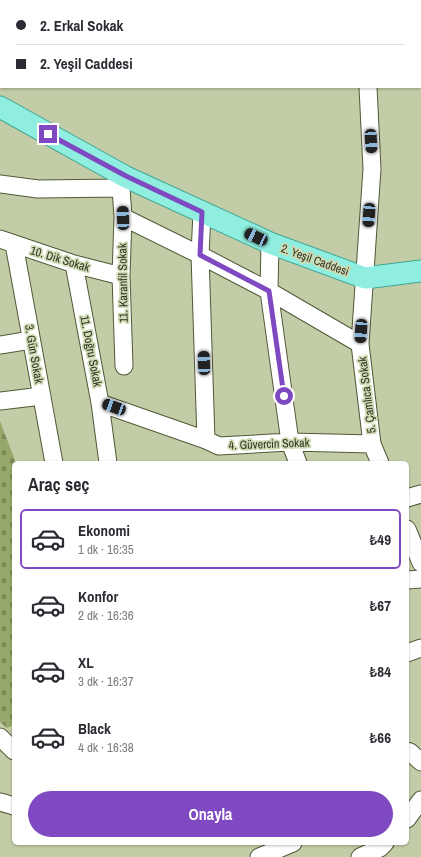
<!DOCTYPE html>
<html lang="tr">
<meta charset="utf-8">
<style>
:root{--surface:#fff;--page:#f2f2f3;--text:#2b2b33;--muted:#7c7c81;--line:#e1e1e2;--accent:#7f4ac1}
body{margin:0;font-family:"Archivo Narrow",sans-serif;background:var(--page);color:var(--text);height:100vh;display:flex;flex-direction:column;font-size:15px;white-space:nowrap}
*{box-sizing:border-box;margin:0}
p{font-size:13px;color:var(--muted)}
.icon{flex:none;width:22px;height:22px;fill:none;stroke:currentColor;stroke-width:2;stroke-linecap:round;stroke-linejoin:round}
.map{position:relative;flex:1;overflow:hidden}
.side{position:absolute;left:12px;top:461px;width:397px;height:384px;display:flex;flex-direction:column;background:var(--surface);border-radius:6px;box-shadow:0 1px 3px #0004}
.side>*{flex:none}
.banner{position:absolute;left:0px;top:0px;width:421px;height:88px;box-shadow:0 1px 3px #0004;display:grid;align-content:center;height:88px;padding:0 16px;background:var(--surface)}
.end{position:absolute;width:18px;height:18px;margin:-9px;border:5px solid #7f4ac1;background:#fff;box-shadow:0 0 0 2px #fff}
.from{border-radius:50%}
.car{position:absolute;width:12px;height:24px;margin:-12px -6px;border-radius:5px;box-shadow:0 0 3px 1px #0007;background:linear-gradient(#222 24%,#8ab4d8 0 40%,#222 0 76%,#8ab4d8 0 86%,#222 0)}
.banner b{display:flex;align-items:center;gap:14px;height:38px;font-size:15px}
.banner b+b{border-top:1px solid var(--line)}
.banner i{width:10px;height:10px;background:var(--text)}
ul{padding:0;list-style:none}
li{display:flex;align-items:center;gap:12px;height:60px;margin:0 8px 6px;padding:0 8px;border:2px solid transparent;border-radius:6px}
li div{flex:1}
li b{display:block;font-size:15px}
li em{font-style:normal;font-weight:800}
li.active{border-color:var(--accent)}
li>.icon{width:36px;height:36px;stroke-width:1.5}
h2{padding:0 16px;font-size:18px;line-height:48px}
.primary-button{display:flex;gap:8px;margin-top:auto;padding:8px 16px}
.primary-button a{flex:1;height:46px;border-radius:24px;background:var(--accent);color:#fff;font-size:16px;font-weight:800;line-height:46px;text-align:center}
.map>svg:first-child{display:block}
.cemetery{fill:url(#cemetery-stones)}
.lines{fill:none;stroke-linecap:round;stroke-linejoin:round}
.minor-casing{stroke:#505a37;stroke-width:19}
.major-casing{stroke:#3fa692;stroke-width:23}
.minor{stroke:#fff;stroke-width:17}
.major{stroke:#90eee0;stroke-width:21}
.route{stroke:#7f4ac1;stroke-width:5}
.labels{text-anchor:middle;stroke-width:3.5;stroke-linejoin:round;paint-order:stroke}
.street-label{font-size:12px;fill:#313526;stroke:#cfdab3}
</style>
<div class="map">
<svg width="421" height="857" viewBox="0 0 421 857">
<defs>
<pattern id="cemetery-stones" width="16" height="16" patternUnits="userSpaceOnUse"><rect width="16" height="16" fill="#97a86b"/><path d="M2 7V4a2 2 0 0 1 4 0v3zM10 15v-3a2 2 0 0 1 4 0v3z" fill="#7c8a58"/></pattern>
</defs>
<rect width="100%" height="100%" fill="#c2cda7"/>
<!-- cemetery -->
<path class="cemetery" d="M0,421L16,463H14V725L7,728L0,722Z"/>
<g class="lines">
<!-- minor casing -->
<g class="minor-casing">
<path id="minor" d="M0,71H1
M368,87L372,169L360,344L372,444L380,463
M0,184L38,189L121,188
M202,212L200,255L206,440
M123,217L200,255L269,291L360,344
M0,239L74,264L121,276
M270,243L269,291L290,442L298,463
M14,244L54,463
M74,264L100,403L108,463
M0,345L31,340
M124,366L121,276L123,217L121,188L126,177
M0,401L42,396
M100,403L206,440L219,446L290,442L372,444
M407,498L421,494
M407,529L421,563
M407,580L421,579
M407,653L421,648
M0,737L14,751
M407,751L410,752L421,762
M0,802L14,806
M407,819L421,800
M259,857L293,843
M360,857L380,848L385,843"/>
</g>
<!-- major casing -->
<g class="major-casing">
<path id="major" d="M355,0V1
M420,58H421
M0,107L126,177L270,243L365,278L421,271"/>
</g>
<!-- minor -->
<use href="#minor" class="minor"/>
<!-- major -->
<use href="#major" class="major"/>
</g>
<g class="lines">
<!-- route -->
<path class="route" d="M48,134L126,176L202,212L200,255L269,291L284,396"/>
</g>
<g class="labels">
<!-- street labels -->
<g class="street-label">
<text transform="translate(60 259) rotate(17)" y="4">10. Dik Sokak</text>
<text transform="translate(315 260) rotate(20)" y="4">2. Yeşil Caddesi</text>
<text transform="translate(123 283) rotate(-91)" y="4">11. Karanfil Sokak</text>
<text transform="translate(91 351) rotate(79)" y="4">11. Doğru Sokak</text>
<text transform="translate(34 354) rotate(80)" y="4">3. Gün Sokak</text>
<text transform="translate(367 395) rotate(-97)" y="4">5. Çamlıca Sokak</text>
<text transform="translate(269 444) rotate(-2)" y="4">4. Güvercin Sokak</text>
</g>
</g>
</svg>
<i class="end from" style="left:284px;top:396px"></i>
<i class="end" style="left:48px;top:134px"></i>
<i class="car" style="left:371px;top:141px;rotate:177deg"></i>
<i class="car" style="left:369px;top:215px;rotate:184deg"></i>
<i class="car" style="left:123px;top:218px;rotate:358deg"></i>
<i class="car" style="left:256px;top:237px;rotate:295deg"></i>
<i class="car" style="left:361px;top:331px;rotate:184deg"></i>
<i class="car" style="left:204px;top:363px;rotate:358deg"></i>
<i class="car" style="left:114px;top:407px;rotate:290deg"></i>
<div class="banner">
<b><i class="from"></i>2. Erkal Sokak</b>
<b><i></i>2. Yeşil Caddesi</b>
</div>
<section class="side">
<h2>Araç seç</h2>
<ul>
<li class="active"><svg class="icon" aria-label="car" viewBox="0 0 24 24"><path d="M5 17H2v-5l4-1 3-4h7l3 4 3 1v5h-3M9 17h6M6 11h13"/><circle cx="7" cy="17" r="2"/><circle cx="17" cy="17" r="2"/></svg><div><b>Ekonomi</b><p>1 dk · 16:35</p></div><em>₺49</em></li>
<li><svg class="icon" aria-label="car" viewBox="0 0 24 24"><path d="M5 17H2v-5l4-1 3-4h7l3 4 3 1v5h-3M9 17h6M6 11h13"/><circle cx="7" cy="17" r="2"/><circle cx="17" cy="17" r="2"/></svg><div><b>Konfor</b><p>2 dk · 16:36</p></div><em>₺67</em></li>
<li><svg class="icon" aria-label="car" viewBox="0 0 24 24"><path d="M5 17H2v-5l4-1 3-4h7l3 4 3 1v5h-3M9 17h6M6 11h13"/><circle cx="7" cy="17" r="2"/><circle cx="17" cy="17" r="2"/></svg><div><b>XL</b><p>3 dk · 16:37</p></div><em>₺84</em></li>
<li><svg class="icon" aria-label="car" viewBox="0 0 24 24"><path d="M5 17H2v-5l4-1 3-4h7l3 4 3 1v5h-3M9 17h6M6 11h13"/><circle cx="7" cy="17" r="2"/><circle cx="17" cy="17" r="2"/></svg><div><b>Black</b><p>4 dk · 16:38</p></div><em>₺66</em></li>
</ul>
<div class="primary-button"><a>Onayla</a></div>
</section>
</div>
